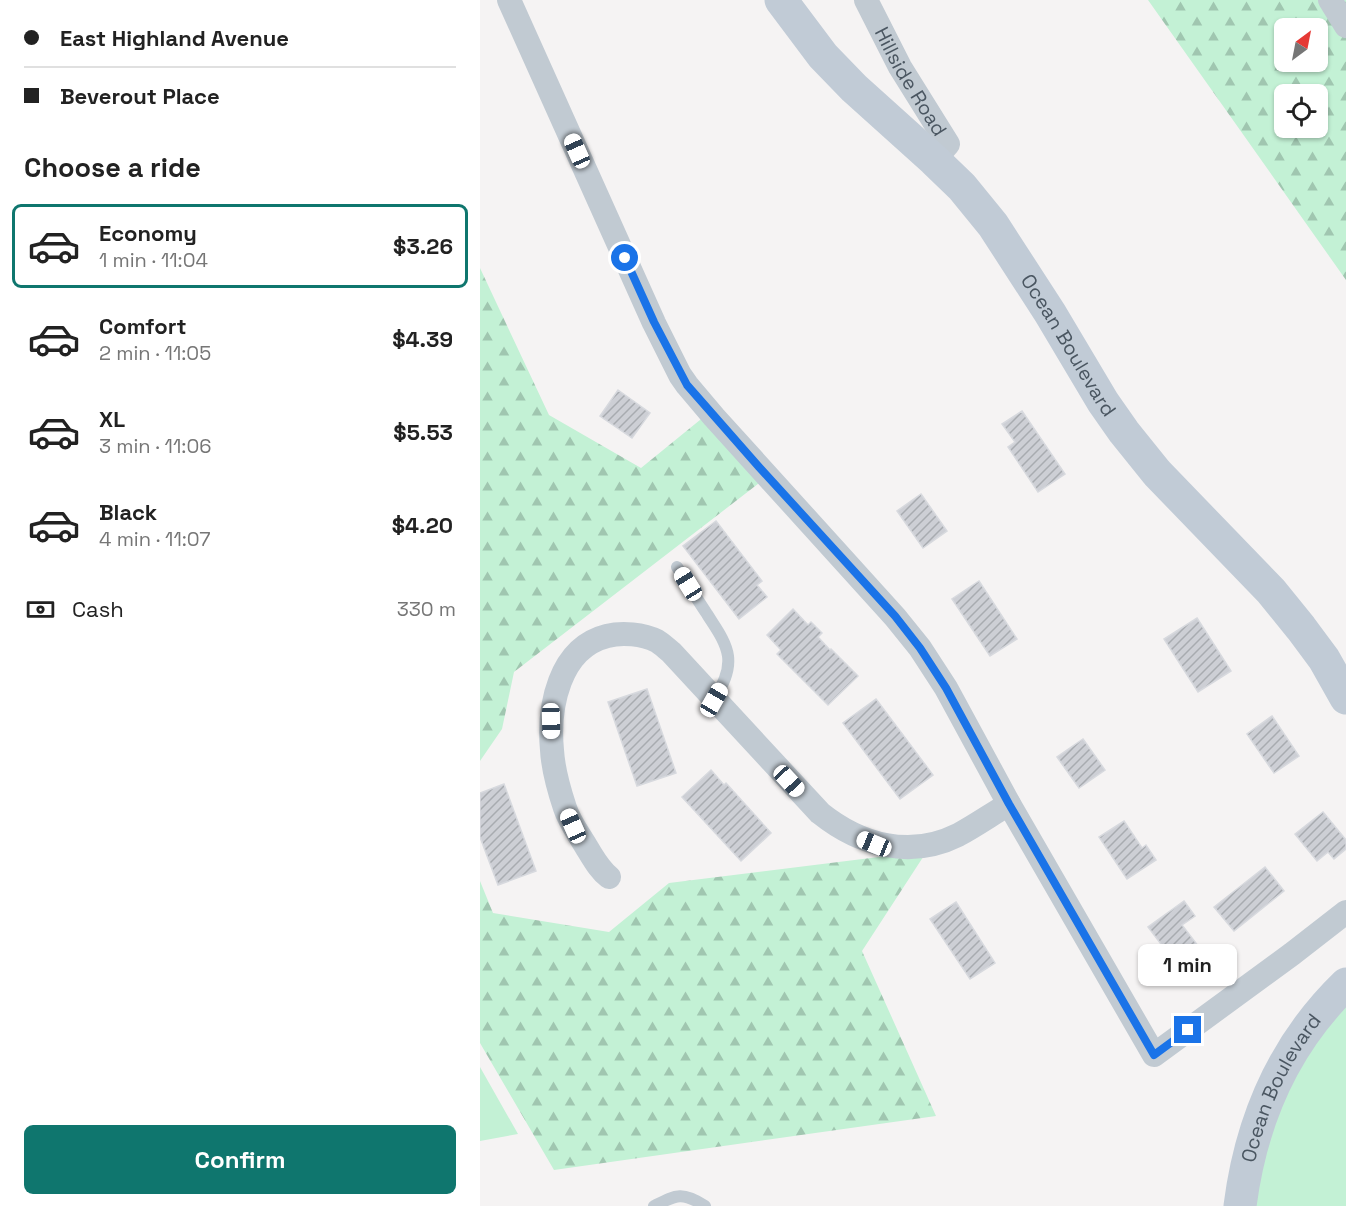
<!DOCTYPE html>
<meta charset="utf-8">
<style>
:root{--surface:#fff;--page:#f2f2f2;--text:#222;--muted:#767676;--line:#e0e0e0;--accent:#0f766e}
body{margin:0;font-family:"Space Grotesk",sans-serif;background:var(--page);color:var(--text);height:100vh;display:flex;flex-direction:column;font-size:22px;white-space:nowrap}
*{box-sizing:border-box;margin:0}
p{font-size:20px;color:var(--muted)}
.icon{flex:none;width:33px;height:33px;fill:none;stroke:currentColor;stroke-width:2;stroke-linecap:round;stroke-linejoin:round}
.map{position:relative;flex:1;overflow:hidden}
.sheet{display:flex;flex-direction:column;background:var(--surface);width:480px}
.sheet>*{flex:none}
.banner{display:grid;align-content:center;height:132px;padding:0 24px;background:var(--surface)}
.needle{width:39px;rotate:32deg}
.tools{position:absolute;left:794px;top:18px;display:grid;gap:12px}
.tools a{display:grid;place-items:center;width:54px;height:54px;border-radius:9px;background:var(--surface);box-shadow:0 2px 4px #0004;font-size:30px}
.end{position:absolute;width:27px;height:27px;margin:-14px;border:8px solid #1a73e8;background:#fff;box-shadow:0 0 0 3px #fff}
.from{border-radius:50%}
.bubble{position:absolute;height:42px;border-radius:9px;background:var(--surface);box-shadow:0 2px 4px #0004;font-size:20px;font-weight:700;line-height:42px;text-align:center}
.car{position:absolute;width:18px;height:36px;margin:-18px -9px;border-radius:8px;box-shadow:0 0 4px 2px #0007;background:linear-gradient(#fff 24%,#345 0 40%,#fff 0 76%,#345 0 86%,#fff 0)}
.banner b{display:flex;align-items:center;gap:21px;height:57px;font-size:22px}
.banner b+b{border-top:2px solid var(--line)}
.banner i{width:15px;height:15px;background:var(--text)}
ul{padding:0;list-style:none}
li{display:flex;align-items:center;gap:18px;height:84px;margin:0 12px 9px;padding:0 12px;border:3px solid transparent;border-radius:9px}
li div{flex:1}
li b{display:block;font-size:22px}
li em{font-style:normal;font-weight:700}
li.on{border-color:var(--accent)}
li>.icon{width:54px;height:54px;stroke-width:1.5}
h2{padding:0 24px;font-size:27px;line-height:72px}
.pay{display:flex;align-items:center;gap:15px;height:66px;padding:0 24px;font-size:22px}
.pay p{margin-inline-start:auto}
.action{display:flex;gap:12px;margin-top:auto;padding:12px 24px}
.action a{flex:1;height:69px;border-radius:9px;background:var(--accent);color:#fff;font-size:24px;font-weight:700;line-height:69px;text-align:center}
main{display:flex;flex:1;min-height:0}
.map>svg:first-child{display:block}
.forest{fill:url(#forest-firs);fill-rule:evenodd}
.green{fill:#c3f1d5}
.building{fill:url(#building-hatch);stroke:#d7d9de;stroke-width:1.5}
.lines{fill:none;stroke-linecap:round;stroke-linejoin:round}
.lane{stroke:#c1cad2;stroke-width:12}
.street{stroke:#c1cad2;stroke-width:24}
.secondary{stroke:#c1cbd6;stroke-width:33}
.route{stroke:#1a73e8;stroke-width:8}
.labels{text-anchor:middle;stroke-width:4.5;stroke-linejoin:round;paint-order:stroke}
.street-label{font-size:20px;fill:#4a5661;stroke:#fff}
</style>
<main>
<section class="sheet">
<div class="banner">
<b><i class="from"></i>East Highland Avenue</b>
<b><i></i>Beverout Place</b>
</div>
<h2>Choose a ride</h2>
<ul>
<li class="on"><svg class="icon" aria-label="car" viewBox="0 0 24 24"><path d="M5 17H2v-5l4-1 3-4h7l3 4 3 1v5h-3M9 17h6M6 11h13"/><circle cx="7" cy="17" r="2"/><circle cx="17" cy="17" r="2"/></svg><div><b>Economy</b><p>1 min · 11:04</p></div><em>$3.26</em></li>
<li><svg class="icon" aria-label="car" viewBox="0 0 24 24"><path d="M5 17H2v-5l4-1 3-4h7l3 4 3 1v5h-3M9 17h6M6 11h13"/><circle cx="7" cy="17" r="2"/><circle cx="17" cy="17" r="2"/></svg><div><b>Comfort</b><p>2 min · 11:05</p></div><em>$4.39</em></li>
<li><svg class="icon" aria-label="car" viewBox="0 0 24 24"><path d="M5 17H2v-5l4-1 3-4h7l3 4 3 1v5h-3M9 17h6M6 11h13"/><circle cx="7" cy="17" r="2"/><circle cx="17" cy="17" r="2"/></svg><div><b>XL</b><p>3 min · 11:06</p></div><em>$5.53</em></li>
<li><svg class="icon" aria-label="car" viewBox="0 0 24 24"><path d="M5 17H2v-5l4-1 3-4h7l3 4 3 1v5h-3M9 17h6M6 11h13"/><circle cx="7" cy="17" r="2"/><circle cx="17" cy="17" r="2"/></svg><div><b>Black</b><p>4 min · 11:07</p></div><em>$4.20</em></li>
</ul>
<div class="pay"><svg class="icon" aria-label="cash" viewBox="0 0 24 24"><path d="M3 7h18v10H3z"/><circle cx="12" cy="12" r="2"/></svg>Cash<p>330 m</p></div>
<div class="action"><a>Confirm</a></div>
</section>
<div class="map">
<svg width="866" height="1206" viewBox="0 0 866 1206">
<defs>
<pattern id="forest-firs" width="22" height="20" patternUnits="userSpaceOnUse" patternTransform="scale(1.5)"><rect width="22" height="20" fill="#c3f1d5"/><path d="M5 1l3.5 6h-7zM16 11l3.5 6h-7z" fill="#a0c6b0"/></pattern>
<pattern id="building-hatch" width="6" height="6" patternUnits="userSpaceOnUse" patternTransform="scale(1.5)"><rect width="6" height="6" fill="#cdcfd5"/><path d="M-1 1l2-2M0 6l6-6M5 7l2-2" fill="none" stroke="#a8abb0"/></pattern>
</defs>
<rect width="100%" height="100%" fill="#f5f3f3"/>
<!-- forest -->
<path class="forest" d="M668,0H866V280ZM804,28H837V62H804ZM804,94H837V128H804Z
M0,268L69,415L161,468L231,411L287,477L34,672L22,729L0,761Z
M447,851L382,951L456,1116L74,1170L0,1043V881L13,913L129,932L189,883Z"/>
<!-- green -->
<path class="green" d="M866,996V1206H774L776,1186L805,1089Z
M0,1067L38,1134L0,1141Z"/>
<!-- building -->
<path class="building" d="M138,390L170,413L152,438L120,416Z
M542,411L585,474L558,492L528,447L535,442L522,424Z
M441,494L467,531L443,548L417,511Z
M236,521L282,581L277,585L287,597L259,619L203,546Z
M499,581L537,639L510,656L472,599Z
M313,609L328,625L331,622L342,633L338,637L350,650L351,649L378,676L348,705L297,654L301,650L287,635Z
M717,618L751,671L718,692L684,639Z
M167,689L196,773L157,786L128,702Z
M396,699L453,775L420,799L363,723Z
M792,716L819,756L794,773L767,734Z
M603,739L625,770L599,788L577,757Z
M231,770L244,785L246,783L291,833L261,861L202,797Z
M24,784L56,871L18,885L0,837V793Z
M843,812L866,840V849L854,859L848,852L837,861L815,834Z
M644,821L662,848L666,845L676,860L647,879L619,837Z
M785,867L804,891L754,931L734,907Z
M704,901L715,916L702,925L719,947L696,964L668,927Z
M476,902L515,963L490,979L450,919Z"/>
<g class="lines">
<!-- lane -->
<path class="lane" d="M197,567C207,583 217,599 227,614C235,627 246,641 248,656C250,672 242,686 234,700
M174,1206C196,1195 202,1191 225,1206"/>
<!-- street -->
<g class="street">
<path d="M29,0L174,323L200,375L207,385L234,417L415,617L440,648L466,688L529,804L674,1055L812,954L866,912"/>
<path id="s1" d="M386,0L420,67L468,144L454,160"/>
<path d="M850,0L866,26"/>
<path d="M129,877C119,869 114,859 107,848C99,834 90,823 85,808C79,790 73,769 72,750C68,707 79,648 127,636C142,632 163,634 177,641C182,644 187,649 191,652L340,813C380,845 430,859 478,835C495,826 512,814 529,804"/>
</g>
<!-- secondary -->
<g class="secondary">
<path id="s2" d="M301,0L343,56L374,88L454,160L482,187L513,225L570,313L623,402L644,432L677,473L791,591L821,628L844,659L866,698"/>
<path id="s3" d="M760,1206C771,1120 803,1045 866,984"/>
</g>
</g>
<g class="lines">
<!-- route -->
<path class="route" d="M145,258L174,322L207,385L279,467L415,616L440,648L466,688L529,804L674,1055L708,1030"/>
</g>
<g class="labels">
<!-- street labels -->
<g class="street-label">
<text dy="7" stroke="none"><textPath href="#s1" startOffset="93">Hillside Road</textPath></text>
<text dy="7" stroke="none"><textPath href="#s2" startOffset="452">Ocean Boulevard</textPath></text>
<text dy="7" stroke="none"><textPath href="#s3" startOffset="126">Ocean Boulevard</textPath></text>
</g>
</g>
</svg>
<div class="tools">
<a><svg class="needle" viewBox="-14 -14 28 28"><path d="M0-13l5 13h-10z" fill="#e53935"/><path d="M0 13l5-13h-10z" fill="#767676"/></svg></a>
<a><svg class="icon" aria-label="locate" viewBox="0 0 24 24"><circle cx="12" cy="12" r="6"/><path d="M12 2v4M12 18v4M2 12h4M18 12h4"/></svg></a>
</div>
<i class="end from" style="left:145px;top:258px"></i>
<i class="end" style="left:708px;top:1030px"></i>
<div class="bubble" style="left:658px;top:944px;width:99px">1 min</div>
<i class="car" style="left:97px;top:151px;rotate:336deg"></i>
<i class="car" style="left:208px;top:584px;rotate:328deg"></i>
<i class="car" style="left:234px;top:700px;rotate:30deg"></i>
<i class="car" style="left:71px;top:721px;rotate:179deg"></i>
<i class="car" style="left:309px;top:781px;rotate:137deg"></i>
<i class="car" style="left:93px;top:826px;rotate:336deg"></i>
<i class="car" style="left:394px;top:844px;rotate:292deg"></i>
</div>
</main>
